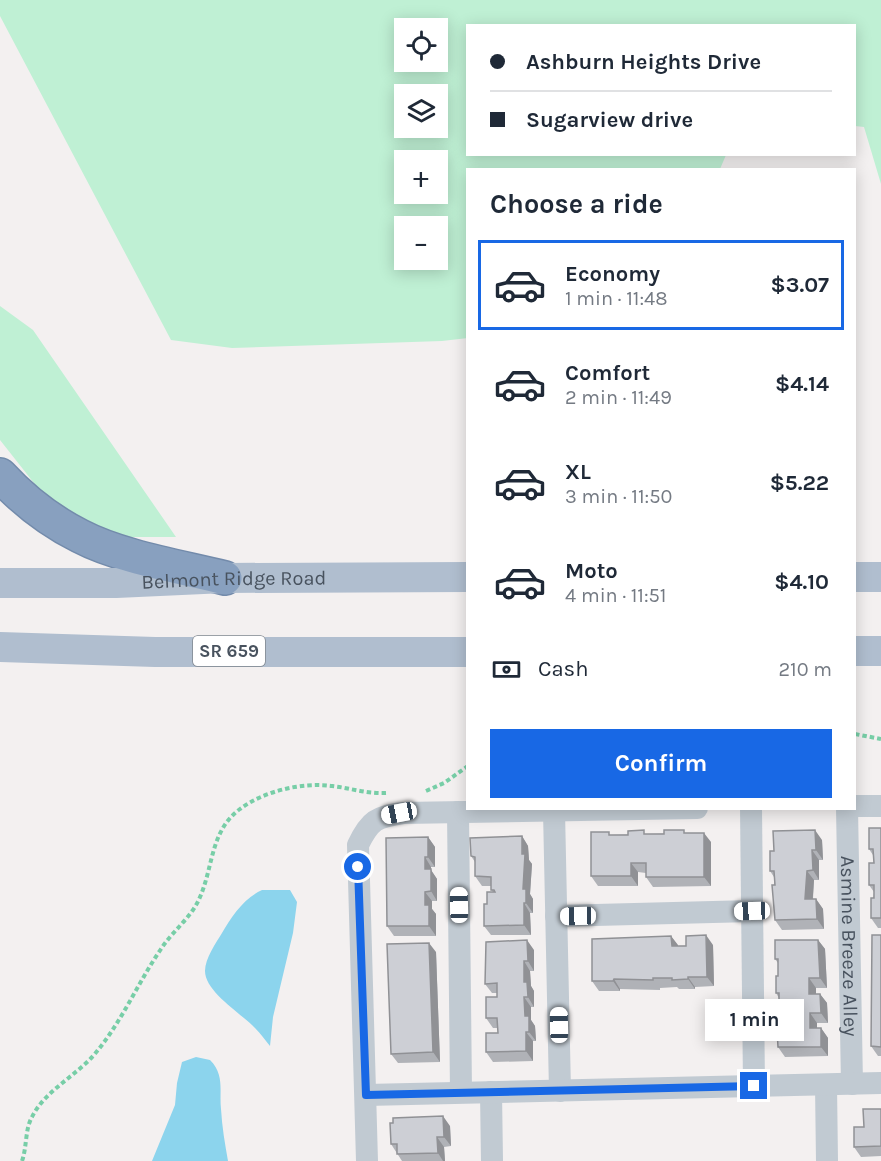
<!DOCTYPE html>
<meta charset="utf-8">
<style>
:root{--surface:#fff;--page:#f2f2f3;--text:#1f2937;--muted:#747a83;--line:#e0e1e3;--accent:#1868e5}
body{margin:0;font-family:Karla,sans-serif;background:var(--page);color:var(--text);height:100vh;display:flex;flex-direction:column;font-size:22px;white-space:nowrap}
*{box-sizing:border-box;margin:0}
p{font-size:20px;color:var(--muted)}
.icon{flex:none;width:33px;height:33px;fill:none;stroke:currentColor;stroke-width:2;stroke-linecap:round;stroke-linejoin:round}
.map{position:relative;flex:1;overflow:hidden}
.sheet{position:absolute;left:466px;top:168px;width:390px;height:642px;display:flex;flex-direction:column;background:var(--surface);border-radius:0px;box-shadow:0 3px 15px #0003}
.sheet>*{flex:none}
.banner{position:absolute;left:466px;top:24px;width:390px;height:132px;border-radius:0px;box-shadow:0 3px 15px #0003;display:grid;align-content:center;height:132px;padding:0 24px;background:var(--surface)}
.tools{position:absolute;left:394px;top:18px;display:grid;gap:12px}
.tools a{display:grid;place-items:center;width:54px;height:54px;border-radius:0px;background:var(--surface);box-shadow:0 3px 15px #0003;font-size:30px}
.end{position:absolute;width:27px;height:27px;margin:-14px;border:8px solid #1868e5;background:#fff;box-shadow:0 0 0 3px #fff}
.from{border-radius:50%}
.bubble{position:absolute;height:42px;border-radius:0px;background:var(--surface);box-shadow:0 3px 15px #0003;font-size:20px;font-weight:700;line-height:42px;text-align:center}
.car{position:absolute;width:18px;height:36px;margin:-18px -9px;border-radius:8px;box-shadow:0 0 4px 2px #0007;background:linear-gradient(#fff 24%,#345 0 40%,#fff 0 76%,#345 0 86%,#fff 0)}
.banner b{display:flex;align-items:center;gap:21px;height:57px;font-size:22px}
.banner b+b{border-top:2px solid var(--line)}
.banner i{width:15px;height:15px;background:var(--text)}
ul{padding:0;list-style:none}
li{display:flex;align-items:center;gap:18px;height:90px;margin:0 12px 9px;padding:0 12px;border:3px solid transparent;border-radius:0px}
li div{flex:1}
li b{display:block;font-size:22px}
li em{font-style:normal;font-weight:700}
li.selected{border-color:var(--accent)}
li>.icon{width:54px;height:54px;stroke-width:1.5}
h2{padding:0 24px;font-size:27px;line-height:72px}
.pay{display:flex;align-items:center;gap:15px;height:66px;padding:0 24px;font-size:22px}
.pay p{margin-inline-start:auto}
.cta{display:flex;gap:12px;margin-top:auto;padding:12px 24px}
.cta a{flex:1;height:69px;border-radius:0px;background:var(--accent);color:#fff;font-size:24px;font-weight:700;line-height:69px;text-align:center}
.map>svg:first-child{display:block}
.green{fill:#bff0d4;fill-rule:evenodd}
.water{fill:#8cd4ed}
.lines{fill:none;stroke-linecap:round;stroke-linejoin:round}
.highway-casing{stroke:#738bab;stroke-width:36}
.path{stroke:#77cea7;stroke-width:4;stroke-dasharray:4.5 3;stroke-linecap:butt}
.minor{stroke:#c1cad2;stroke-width:22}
.major{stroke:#b0becf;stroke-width:30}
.highway{stroke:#88a0bf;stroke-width:33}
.wall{fill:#b0b2b7}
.shaded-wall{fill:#909195}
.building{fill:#cdcfd5;stroke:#909195;stroke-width:1.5}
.route{stroke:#1868e5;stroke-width:8}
.labels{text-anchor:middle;stroke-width:4.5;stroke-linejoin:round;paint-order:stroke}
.shield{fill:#fff;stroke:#7f868e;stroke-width:1.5}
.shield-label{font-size:18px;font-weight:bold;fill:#48525e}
.street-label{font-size:20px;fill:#48525e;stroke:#fff}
</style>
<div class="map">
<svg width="881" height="1161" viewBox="0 0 881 1161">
<rect width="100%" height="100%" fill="#f3f0f0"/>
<!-- green -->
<path class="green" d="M0,0H881V184L864,127L855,126V26H468V154L726,155L720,169L468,170V338L442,341L232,348L171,340L0,16ZM405,28H438V62H405ZM405,94H438V128H405ZM405,160H438V194H405ZM405,226H438V260H405Z
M0,306L33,330L176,537H109L45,497L0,440Z"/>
<!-- water -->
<path class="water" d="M262,890H290L297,902L293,933L273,1017L270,1046C265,1040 261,1034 255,1028C242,1014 205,992 205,971C205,958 216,943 222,933C231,917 244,898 262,890Z
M196,1057L210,1060C225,1075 219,1091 221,1109C222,1127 225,1144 228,1161H152L175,1105L177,1083L182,1062Z"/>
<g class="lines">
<!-- highway casing -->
<g class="highway-casing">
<path id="highway" d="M0,475C23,500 50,521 80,536C120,557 181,567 225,578"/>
</g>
<!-- path -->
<path class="path" d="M855,734L881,739
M426,791L444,783L468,766
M22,1161C27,1147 25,1129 32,1117C44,1092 74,1077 93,1056C121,1024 137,984 161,949C170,935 183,924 193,910C215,877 206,834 240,809C264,791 302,782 332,786C350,788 367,794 386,793"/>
<!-- minor -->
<g class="minor">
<path d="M855,806H881"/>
<path d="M751,808L754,1086"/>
<path id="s1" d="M847,808L852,1084"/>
<path d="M554,811L560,1091"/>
<path d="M458,812L461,1092"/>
<path d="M556,916L752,911"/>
<path d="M826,1085L827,1161"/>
<path d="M491,1092L492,1161"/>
<path d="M366,1095L881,1083"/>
<path d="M367,1161L358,845C370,820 376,817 403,813L697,808"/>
</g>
<!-- major -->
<g class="major">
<path d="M855,577H881"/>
<path id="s2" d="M0,583H116L225,578L468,577"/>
<path d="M0,647L155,652H468"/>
<path d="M855,651H881"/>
</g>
<!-- highway -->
<use href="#highway" class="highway"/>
</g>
<!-- wall -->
<path class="wall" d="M881,828V928H878L871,918L874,892L869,885L874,863L873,855L869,849Z
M686,833L711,842V886L653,887L646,877V873L638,872V886H598L591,876L611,835Z
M522,836L528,846L529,860L532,864L530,894L533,899V913H530L531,935H491L484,926L487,904L493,892L491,890V886H482L475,876V862L471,856Z
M428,837L435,847V867H431V870L437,879V901H432V909L436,914V936H394L387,926Z
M822,840L823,860H819V880H814L813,899H816L823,909L824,929L782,930L775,920L774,877L770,871L774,851Z
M881,935V1056H878L871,1046Z
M671,936L678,946L713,945L714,986L695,987V989H679L677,987L660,988V990L620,989V991H599L592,981Z
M818,940L825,949L827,988H816V994H820L827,1003L828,1023H817V1028H821L828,1038V1056L785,1057L778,1047L779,998L776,993L778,976V963L775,959Z
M534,950V971H530L531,986L534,991V1007H531V1020L535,1026L536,1041H533V1061L493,1062L486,1052L498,1033V1028H493L486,1018L497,997V993H492L485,984Z
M436,952L440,1062L398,1063L391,1054Z
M881,1109V1156L861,1157L854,1147L864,1127Z
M450,1126L451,1146L444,1147L445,1161H402L391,1144Z"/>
<!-- shaded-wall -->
<path class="shaded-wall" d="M815,830L822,840L823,860L816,850Z
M704,833L711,842V886L704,877Z
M522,836L528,846L529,860L532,864L530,894L533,899V913L526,903L523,889Z
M428,837L435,847V867L428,857Z
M812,850L819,860V880L813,870Z
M425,857L431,867V870L437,879V901L431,891L425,869Z
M631,863L638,872V886L631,876Z
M807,871L814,880L812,909L805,899Z
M425,892L432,901V909L436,914V936L429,926L425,905Z
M816,899L823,909L824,929L817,919Z
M524,903L530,913L531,935L524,925Z
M706,935L713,945L714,986L707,977Z
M671,936L678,945V956L672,946Z
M527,940L534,950V971L528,961Z
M818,940L825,949L827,988L820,978Z
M429,943L436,952L440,1062L433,1052Z
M524,961L530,971L531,986L534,991V1007L528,997L524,982Z
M688,977L695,987V989L688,979Z
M809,978L816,988V1003L809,994Z
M614,979L620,989V991L613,981Z
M820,994L827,1003L828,1023L821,1013Z
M524,997L531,1007V1020L535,1026L536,1041L529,1032L525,1016Z
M810,1013L817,1023V1038L810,1028Z
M821,1028L828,1038V1056L821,1047Z
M526,1032L533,1041V1061L526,1051Z
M443,1116L450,1126L451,1146L444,1137Z
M437,1137L444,1147L445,1161H443L438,1153Z"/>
<!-- building -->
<path class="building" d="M869,828H881V918H871V898H874V885H869V863H874L873,849H869Z
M644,830V834H664V830H684V833H704V877H646V863H631V876H591V832H609V835H628V831Z
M815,830L816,850H812L813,870L807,871L805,899H816L817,919L775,920L772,885H775L774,871H770V851H774L773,831Z
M522,836V854H525L523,889H526V903H524V925L484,926V904H487V892H495L494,890H491V877L475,876V857L471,856L470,838Z
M428,837V857H425V869H431V891L425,892V905H429V926H387L386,838Z
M706,935L707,977H688V979L672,980V978H653V980L614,979L613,981H592V939L671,936L672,946H686V936Z
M872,935H881V1047L871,1046Z
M527,940L528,961H524V982H527L528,997H524L525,1016H529V1032H526V1051L486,1052V1033H498L497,1018H486V997H497V983L485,984L486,942Z
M775,940H818L820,978H809V994H820L821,1013H810V1028H821V1047H778L776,1013H779V993H776V976H778V959H775Z
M429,943L433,1052L391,1054L387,944Z
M863,1109H881V1146L854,1147V1127H864Z
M443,1116L444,1137H437L438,1153L397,1154V1144H391L390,1123H393V1118Z"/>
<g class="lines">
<!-- route -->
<path class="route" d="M358,867L366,1095L754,1086"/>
</g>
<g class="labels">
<!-- shield labels -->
<rect class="shield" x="193" y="636" width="72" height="30" rx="4.5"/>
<g class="shield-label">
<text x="229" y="657">SR 659</text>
</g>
<!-- street labels -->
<g class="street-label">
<text dy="7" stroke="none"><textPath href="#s2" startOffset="234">Belmont Ridge Road</textPath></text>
<text dy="7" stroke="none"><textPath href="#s1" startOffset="138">Asmine Breeze Alley</textPath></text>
</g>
</g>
</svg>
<div class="tools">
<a><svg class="icon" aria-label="locate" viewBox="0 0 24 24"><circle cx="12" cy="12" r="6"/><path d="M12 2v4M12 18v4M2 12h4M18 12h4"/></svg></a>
<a><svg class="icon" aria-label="layers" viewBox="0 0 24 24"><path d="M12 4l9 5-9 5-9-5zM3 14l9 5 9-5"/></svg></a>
<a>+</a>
<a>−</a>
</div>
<i class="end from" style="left:358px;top:867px"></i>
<i class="end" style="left:754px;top:1086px"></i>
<div class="bubble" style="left:705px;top:999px;width:99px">1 min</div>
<i class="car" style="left:399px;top:813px;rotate:259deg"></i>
<i class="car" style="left:459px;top:905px;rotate:359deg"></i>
<i class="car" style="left:752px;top:911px;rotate:268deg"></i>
<i class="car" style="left:578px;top:916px;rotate:269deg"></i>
<i class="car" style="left:559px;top:1025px;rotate:359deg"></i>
<div class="banner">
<b><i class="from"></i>Ashburn Heights Drive</b>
<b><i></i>Sugarview drive</b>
</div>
<section class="sheet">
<h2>Choose a ride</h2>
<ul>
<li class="selected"><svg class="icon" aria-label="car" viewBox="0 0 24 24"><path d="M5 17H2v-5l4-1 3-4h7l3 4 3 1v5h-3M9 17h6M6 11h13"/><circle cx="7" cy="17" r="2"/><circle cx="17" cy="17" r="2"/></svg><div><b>Economy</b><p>1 min · 11:48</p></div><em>$3.07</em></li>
<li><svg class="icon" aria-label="car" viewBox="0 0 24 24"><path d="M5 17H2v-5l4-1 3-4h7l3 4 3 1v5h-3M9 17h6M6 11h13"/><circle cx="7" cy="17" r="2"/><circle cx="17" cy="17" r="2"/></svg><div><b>Comfort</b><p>2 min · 11:49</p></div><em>$4.14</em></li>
<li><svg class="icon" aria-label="car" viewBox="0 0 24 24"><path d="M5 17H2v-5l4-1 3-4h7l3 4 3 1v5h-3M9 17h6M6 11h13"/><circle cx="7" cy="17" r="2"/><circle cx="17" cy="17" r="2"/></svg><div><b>XL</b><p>3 min · 11:50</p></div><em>$5.22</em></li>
<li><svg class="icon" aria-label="car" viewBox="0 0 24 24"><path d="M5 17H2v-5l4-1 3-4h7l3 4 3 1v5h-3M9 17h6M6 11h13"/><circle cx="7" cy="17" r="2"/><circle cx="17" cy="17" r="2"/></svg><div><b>Moto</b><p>4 min · 11:51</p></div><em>$4.10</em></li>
</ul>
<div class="pay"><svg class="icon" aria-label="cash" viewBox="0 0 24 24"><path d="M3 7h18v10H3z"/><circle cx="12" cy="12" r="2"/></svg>Cash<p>210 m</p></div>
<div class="cta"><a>Confirm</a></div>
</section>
</div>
